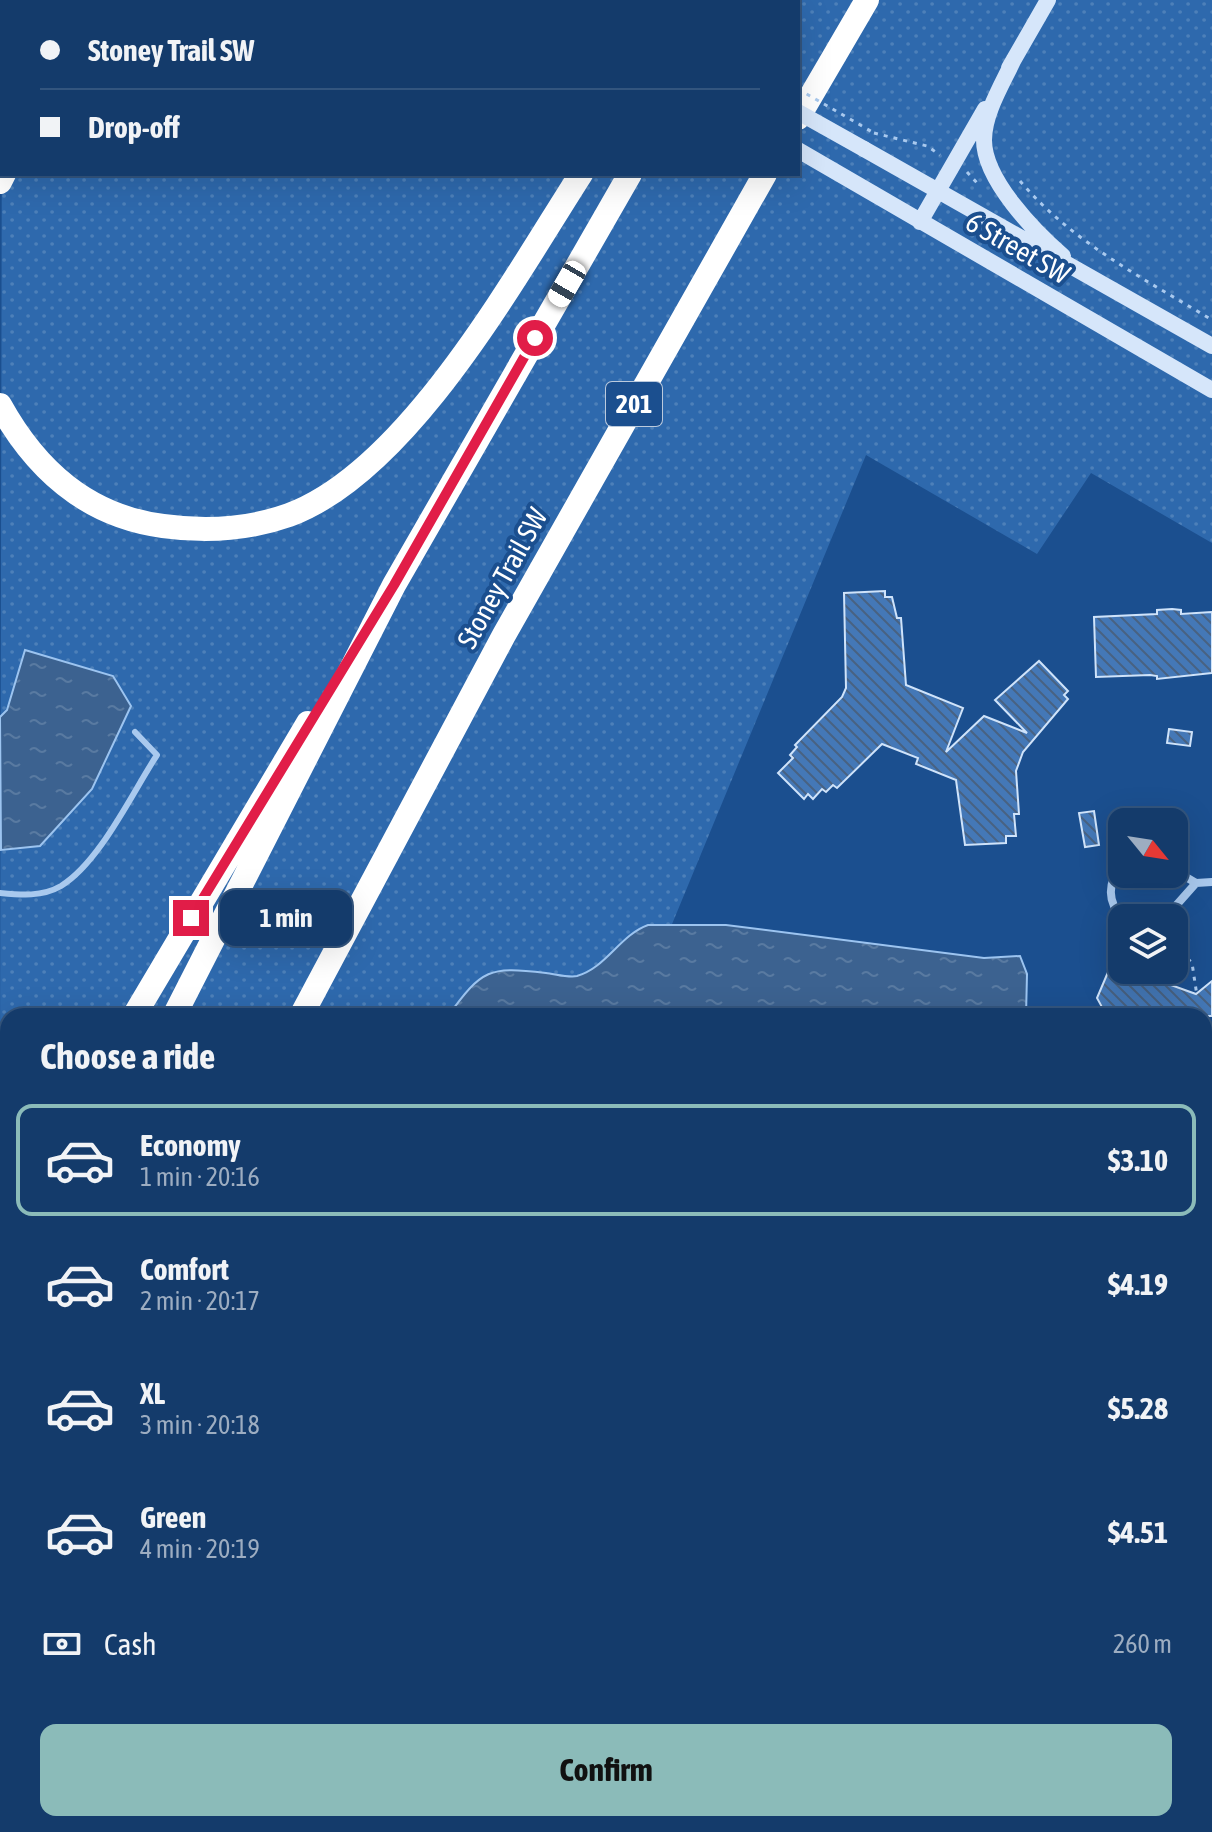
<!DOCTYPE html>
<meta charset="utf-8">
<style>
:root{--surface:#143b6b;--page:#214673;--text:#f1f3f6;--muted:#9dadc1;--line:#33557e;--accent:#8bbbb9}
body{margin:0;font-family:"Asap Condensed",sans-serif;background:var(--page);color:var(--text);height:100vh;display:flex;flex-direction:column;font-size:30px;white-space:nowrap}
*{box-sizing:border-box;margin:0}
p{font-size:26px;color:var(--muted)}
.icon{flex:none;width:44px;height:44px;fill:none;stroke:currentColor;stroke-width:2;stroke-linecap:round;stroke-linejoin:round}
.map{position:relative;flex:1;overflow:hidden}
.side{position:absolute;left:0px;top:1008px;width:1212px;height:824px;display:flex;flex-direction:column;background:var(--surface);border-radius:24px 24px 0 0;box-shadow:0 8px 32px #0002,0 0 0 2px var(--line)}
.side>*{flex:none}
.hud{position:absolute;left:0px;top:0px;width:800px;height:176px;box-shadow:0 8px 32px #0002,0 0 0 2px var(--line);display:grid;align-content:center;height:176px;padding:0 40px;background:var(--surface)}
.needle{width:52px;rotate:120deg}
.fabs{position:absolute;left:1108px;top:808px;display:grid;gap:16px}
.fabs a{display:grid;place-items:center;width:80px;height:80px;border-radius:16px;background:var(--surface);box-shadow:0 8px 32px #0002,0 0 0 2px var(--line);font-size:40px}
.end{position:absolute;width:36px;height:36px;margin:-18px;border:10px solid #e11d48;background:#fff;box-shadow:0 0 0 4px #fff}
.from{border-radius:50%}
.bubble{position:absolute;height:56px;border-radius:16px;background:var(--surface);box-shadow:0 8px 32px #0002,0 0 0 2px var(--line);font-size:26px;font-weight:700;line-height:56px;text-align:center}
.car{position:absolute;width:24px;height:48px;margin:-24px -12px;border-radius:10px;box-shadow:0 0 6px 2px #0007;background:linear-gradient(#fff 24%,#345 0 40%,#fff 0 76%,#345 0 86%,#fff 0)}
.hud b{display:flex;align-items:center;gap:28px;height:76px;font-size:30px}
.hud b+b{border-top:2px solid var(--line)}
.hud i{width:20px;height:20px;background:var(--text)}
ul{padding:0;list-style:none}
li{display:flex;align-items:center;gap:24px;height:112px;margin:0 16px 12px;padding:0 24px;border:4px solid transparent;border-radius:16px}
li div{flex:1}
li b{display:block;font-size:30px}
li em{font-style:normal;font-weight:700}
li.selected{border-color:var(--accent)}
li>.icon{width:72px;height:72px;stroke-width:1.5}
h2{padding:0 40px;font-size:36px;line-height:96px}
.pay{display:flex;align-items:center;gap:20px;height:88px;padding:0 40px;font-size:30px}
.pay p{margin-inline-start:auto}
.button{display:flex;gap:16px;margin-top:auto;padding:16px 40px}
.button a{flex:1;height:92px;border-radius:16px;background:var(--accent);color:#111;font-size:32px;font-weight:700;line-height:92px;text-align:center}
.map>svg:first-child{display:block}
.grass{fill:url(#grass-dots)}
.pitch{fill:#2e69ad}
.water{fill:url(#water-ripples);stroke:#9cc4f0;stroke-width:2}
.building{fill:url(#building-back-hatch);stroke:#cfe3fa;stroke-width:2}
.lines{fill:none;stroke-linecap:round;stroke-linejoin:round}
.path{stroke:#a9c9ee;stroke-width:3;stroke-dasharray:4 6;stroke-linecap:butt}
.service{stroke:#a9c9ee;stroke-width:6}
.minor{stroke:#a9c9ee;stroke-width:8}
.secondary{stroke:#d6e6fa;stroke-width:16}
.motorway{stroke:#fff;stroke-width:24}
.rail-casing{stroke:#fff;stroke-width:8}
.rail{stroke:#1b4f8f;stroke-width:5;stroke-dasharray:15;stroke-linecap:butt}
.path-bridge{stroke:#a9c9ee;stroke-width:3;stroke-dasharray:4 6;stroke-linecap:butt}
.secondary-bridge{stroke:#d6e6fa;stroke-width:16}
.route{stroke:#e11d48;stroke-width:10}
.labels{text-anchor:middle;stroke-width:8;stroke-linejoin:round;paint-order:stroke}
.shield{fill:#1b4f8f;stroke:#bbcadd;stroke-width:2}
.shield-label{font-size:26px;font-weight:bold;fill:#fff}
.street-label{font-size:28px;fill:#fff;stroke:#1b4f8f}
</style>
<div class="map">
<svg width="1212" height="1832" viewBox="0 0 1212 1832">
<defs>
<pattern id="grass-dots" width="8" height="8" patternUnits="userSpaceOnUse" patternTransform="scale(2)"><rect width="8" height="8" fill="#2e69ad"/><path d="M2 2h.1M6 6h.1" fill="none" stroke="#4d80b9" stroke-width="1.8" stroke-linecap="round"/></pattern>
<pattern id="water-ripples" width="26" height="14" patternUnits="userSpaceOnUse" patternTransform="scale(2)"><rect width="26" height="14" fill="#3c6290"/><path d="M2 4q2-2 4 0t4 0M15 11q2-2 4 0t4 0" fill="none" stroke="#597aa1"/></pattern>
<pattern id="building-back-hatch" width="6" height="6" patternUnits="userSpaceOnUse" patternTransform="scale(2)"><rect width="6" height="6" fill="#4478b7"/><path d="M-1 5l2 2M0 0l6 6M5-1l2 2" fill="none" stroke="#486282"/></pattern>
</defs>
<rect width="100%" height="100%" fill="#1b4f8f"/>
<!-- grass -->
<path class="grass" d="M29,0H1212V543L1091,473L1037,554L866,455L634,1016H8V1083L0,1082L2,48V174H798V2Z
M0,1098L8,1099V1824H832L827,1832H0Z"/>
<!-- pitch -->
<path class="pitch" d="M1204,1337L1212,1339V1503L1204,1501Z
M1204,1561L1212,1562V1806L1204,1804Z"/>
<!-- water -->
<path class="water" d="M25,650L113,676L131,706L92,789L40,846L1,850L0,717L7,710Z
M648,925H726L984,958L1020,956L1027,974L1026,1016H448C482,969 489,966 546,973C555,974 569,978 577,976C606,968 620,935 648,925Z
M309,1824H632L625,1832H302Z"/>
<!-- building -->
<path class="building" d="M885,591V597H892L897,618H901L906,685L963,708L946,752L984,716L1027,733L995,700L1039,661L1068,691L1064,695L1068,699L1023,752L1016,771L1019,814H1014L1016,836H1006V843L965,845L956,780L916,764L918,758L882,744L837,788L833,785L826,792L822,789L813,799L808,794L804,799L778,773L793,758L790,755L797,747L795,745L842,697L846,688L844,593Z
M1172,609L1181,610V614L1212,612V673L1157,679V676L1150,675L1096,677L1094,617L1157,614V610Z
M1169,729L1192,732L1190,746L1167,743Z
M1094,811L1099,845L1085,847L1079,813Z
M1120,944L1122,970H1157L1154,979L1196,994L1212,981V1016H1099L1102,1007L1097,998Z"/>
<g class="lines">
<!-- path -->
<path class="path" d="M644,0L647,2
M874,133L927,146L940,155
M967,172L978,184
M1020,181C1073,243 1143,278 1212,320
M1174,944L1192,963L1197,996
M1204,1533L1212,1534
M243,1832L245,1824
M656,1832L667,1824"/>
<!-- service -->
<path class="service" d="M0,893C21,895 42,897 61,886C100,862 132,793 157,755L135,732
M852,1832L878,1825L938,1832"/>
<!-- minor -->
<path class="minor" d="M0,4L2,0
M1122,866C1107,882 1107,903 1123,918
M1174,870L1196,883L1212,882
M1165,918L1196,883"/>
<!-- secondary -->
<path class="secondary" d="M543,0L546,2
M602,0L606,2
M1014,59C1003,83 984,113 984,140C984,180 1035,232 1063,256
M1009,68L1048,0
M864,149L1212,346
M798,150L1212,390
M920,222L985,109"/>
<!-- motorway -->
<path class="motorway" d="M96,2L97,0
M693,2L694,0
M728,2L729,0
M798,118L867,0
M0,182L4,174
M0,405C36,470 87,516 163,526C206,532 247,530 289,515C408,471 514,278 581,174
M134,1016L308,723
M174,1016L394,585L630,174
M301,1016L504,635L765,174
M0,1247L8,1233
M0,1344L8,1330
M0,1569L8,1555
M0,1632L8,1613"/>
<!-- rail casing -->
<g class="rail-casing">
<path id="rail" d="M0,1058L8,1060
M1204,1277L1212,1279"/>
</g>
<!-- rail -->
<use href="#rail" class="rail"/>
<!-- path-bridge -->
<path class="path-bridge" d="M798,89L874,133"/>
<!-- secondary-bridge -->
<path class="secondary-bridge" d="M798,112L864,149"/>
</g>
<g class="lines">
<!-- route -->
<path class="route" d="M191,918L394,585L535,338"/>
</g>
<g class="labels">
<!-- shield labels -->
<rect class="shield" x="606" y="382" width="56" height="44" rx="6"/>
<g class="shield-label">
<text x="634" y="413">201</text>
</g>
<!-- street labels -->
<g class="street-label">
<text transform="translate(1018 248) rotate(30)" y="10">6 Street SW</text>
<text transform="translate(502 578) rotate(-61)" y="10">Stoney Trail SW</text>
</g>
</g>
</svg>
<div class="fabs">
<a><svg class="needle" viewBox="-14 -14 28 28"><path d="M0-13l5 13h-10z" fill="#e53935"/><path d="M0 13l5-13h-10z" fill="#9dadc1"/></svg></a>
<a><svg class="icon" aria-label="layers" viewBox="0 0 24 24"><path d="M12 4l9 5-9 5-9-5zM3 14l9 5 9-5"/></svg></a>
</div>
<i class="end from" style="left:535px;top:338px"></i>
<i class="end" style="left:191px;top:918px"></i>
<div class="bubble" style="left:220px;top:890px;width:132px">1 min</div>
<i class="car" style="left:567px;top:284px;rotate:210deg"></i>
<div class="hud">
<b><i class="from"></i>Stoney Trail SW</b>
<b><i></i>Drop-off</b>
</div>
<section class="side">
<h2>Choose a ride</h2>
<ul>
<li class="selected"><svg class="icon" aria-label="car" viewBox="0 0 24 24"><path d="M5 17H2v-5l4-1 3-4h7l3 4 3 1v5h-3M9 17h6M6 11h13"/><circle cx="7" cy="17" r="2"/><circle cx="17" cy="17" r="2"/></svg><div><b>Economy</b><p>1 min · 20:16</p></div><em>$3.10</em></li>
<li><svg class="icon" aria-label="car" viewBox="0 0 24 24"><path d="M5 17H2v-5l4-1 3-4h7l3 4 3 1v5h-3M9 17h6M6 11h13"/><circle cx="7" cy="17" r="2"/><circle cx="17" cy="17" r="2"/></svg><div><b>Comfort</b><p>2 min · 20:17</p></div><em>$4.19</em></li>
<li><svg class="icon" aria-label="car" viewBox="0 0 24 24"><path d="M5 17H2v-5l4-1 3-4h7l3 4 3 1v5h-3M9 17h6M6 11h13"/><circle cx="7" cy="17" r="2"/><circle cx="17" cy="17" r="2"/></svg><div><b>XL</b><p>3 min · 20:18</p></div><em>$5.28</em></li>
<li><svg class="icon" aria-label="car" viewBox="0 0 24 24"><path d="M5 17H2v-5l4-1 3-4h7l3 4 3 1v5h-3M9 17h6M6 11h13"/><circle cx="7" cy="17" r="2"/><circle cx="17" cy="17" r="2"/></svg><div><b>Green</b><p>4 min · 20:19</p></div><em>$4.51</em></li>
</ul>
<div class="pay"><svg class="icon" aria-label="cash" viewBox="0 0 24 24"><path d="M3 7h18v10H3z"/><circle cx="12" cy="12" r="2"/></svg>Cash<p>260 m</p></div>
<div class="button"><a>Confirm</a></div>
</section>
</div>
